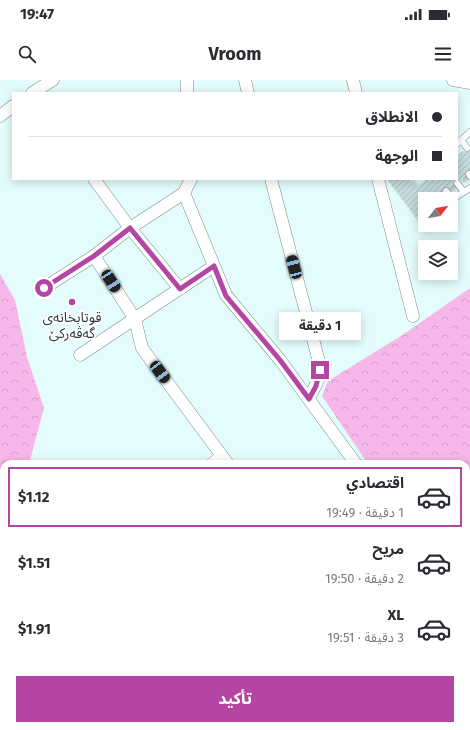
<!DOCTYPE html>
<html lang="ar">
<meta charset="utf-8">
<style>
:root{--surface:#fff;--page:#f2f2f3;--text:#2b2b33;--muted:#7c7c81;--line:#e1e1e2;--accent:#b445a2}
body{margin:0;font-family:"Fira Sans","Noto Sans Arabic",sans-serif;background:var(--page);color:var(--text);direction:rtl;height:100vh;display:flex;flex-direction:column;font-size:15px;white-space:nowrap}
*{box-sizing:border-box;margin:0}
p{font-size:13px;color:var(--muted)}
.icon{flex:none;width:22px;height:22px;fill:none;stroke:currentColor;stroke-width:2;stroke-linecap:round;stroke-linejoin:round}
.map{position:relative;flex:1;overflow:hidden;direction:ltr}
.details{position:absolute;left:0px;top:380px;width:470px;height:270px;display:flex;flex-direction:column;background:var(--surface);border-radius:12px 12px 0 0;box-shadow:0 2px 10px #0003;direction:rtl}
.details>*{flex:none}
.top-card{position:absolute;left:12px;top:12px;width:446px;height:88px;border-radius:0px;box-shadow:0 2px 10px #0003;direction:rtl;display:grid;align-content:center;height:88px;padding:0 16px;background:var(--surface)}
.needle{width:26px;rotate:59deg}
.controls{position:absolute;left:418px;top:112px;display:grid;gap:8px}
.controls a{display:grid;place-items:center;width:40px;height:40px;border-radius:0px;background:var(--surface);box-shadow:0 2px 10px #0003;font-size:20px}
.end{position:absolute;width:18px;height:18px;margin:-9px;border:5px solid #b445a2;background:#fff;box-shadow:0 0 0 2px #fff}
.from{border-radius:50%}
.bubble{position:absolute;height:28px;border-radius:0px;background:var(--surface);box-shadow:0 2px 10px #0003;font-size:13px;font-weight:700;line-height:28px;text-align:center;direction:rtl}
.car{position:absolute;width:12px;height:24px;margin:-12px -6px;border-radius:5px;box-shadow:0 0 3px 1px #0007;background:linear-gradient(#222 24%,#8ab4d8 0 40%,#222 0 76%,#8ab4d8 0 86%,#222 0)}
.top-card b{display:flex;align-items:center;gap:14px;height:38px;font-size:15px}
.top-card b+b{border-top:1px solid var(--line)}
.top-card i{width:10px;height:10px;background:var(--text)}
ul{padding:7px 0 0;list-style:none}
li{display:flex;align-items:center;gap:12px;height:60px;margin:0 8px 6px;padding:0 8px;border:2px solid transparent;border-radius:0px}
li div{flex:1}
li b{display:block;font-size:15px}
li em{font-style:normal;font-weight:700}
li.current{border-color:var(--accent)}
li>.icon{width:36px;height:36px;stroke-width:1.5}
.button{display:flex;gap:8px;margin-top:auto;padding:8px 16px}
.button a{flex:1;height:46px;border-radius:0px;background:var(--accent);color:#fff;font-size:16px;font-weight:700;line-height:46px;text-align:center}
.status{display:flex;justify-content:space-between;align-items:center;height:28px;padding:0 20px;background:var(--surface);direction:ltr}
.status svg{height:11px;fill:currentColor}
header{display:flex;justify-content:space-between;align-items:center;height:52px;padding:0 16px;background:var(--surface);font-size:18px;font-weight:700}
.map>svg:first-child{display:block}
.forest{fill:url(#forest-crowns)}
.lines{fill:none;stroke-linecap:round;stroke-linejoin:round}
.stream{stroke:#d684c5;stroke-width:3.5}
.building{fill:url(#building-hatch);filter:url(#shadow)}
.service-casing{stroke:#788e8d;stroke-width:7}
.minor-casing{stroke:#788e8d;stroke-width:13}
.path{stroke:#9aabab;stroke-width:2;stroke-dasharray:1 3;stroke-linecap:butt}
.service{stroke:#fff;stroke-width:6}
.minor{stroke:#fff;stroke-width:12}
.route{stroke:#b445a2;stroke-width:5}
.poi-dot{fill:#b445a2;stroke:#fff;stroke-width:1.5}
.labels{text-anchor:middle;stroke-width:3.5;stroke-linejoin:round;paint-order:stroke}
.poi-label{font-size:14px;fill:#333c3c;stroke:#fff}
</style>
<div class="status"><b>19:47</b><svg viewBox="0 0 49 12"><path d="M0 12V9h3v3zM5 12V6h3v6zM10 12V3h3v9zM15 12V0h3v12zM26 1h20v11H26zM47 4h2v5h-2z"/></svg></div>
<header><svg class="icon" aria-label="menu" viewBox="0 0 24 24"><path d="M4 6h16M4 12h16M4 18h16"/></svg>Vroom<svg class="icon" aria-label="search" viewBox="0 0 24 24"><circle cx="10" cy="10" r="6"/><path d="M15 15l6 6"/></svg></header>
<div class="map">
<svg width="470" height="650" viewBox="0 0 470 650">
<defs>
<pattern id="forest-crowns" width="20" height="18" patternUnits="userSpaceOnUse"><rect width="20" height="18" fill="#f6b8e8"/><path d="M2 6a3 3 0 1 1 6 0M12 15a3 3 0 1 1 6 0" fill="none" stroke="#d39fc8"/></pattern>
<pattern id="building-hatch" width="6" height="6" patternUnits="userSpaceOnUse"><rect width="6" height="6" fill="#c5dcdc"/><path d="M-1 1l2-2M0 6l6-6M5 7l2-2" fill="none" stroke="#aabebe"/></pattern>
<filter id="shadow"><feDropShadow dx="4.5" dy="2.5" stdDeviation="2" flood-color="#0004"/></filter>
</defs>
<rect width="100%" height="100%" fill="#e4fcfc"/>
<!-- forest -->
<path class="forest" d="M0,194L15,220L27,277L44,328L29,384H4V620L0,618Z
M470,208V530L466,524V384H368L322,316L328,301L404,254Z
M466,625L470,627V650H23L22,646H466Z"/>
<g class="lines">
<!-- stream -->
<path class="stream" d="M0,562H4
M297,646L306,650
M420,646L426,650
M379,650L397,646"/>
</g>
<!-- building -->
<path class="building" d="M463,71L467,72L470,71V90L466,91L465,96L460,100L457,99V76Z
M387,99H409L416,107L427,99H455L453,102V105L449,108H443L442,114L435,119H425V150Z"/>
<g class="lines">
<!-- service casing -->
<g class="service-casing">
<path id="service" d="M461,60L467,68
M457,64L470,52
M469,94L470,96
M457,103L464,112
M446,111L452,117H456L470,108"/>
</g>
<!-- minor casing -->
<g class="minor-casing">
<path id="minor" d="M187,0V13
M245,0L248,13
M353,0L356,13
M453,0L470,3
M32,13L53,0
M0,36L13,26
M94,99L130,148L180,209
M271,99L319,282V298L309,319
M378,99L413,236
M184,113L226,215L280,280L356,384
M94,176L135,239L142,268L228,384
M44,208L94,176L130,148L184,113L191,99
M80,275L214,186
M212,384L222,376"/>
</g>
<!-- path -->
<path class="path" d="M466,540L470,545"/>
<!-- service -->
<use href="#service" class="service"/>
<!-- minor -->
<use href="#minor" class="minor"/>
</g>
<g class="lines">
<!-- route -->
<path class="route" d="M44,208L94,176L130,148L180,209L214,186L226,216L280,280L309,319L316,306L320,290"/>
</g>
<!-- markers -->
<circle class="poi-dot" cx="72" cy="222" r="4"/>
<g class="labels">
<!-- poi labels -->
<g class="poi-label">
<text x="72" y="242">قوتابخانەی<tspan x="72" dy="16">گەڤەرکێ</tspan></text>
</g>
</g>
</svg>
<div class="controls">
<a><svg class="needle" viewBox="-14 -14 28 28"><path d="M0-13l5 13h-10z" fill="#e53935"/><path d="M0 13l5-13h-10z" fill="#7c7c81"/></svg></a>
<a><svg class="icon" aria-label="layers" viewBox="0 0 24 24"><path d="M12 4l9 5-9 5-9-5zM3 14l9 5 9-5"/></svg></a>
</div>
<i class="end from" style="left:44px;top:208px"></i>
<i class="end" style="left:320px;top:290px"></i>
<div class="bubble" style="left:279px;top:232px;width:82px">1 دقيقة</div>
<i class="car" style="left:294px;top:187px;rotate:345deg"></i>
<i class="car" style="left:111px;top:201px;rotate:147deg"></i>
<i class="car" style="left:160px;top:292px;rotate:143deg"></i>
<div class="top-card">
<b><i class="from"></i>الانطلاق</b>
<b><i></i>الوجهة</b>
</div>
<section class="details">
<ul>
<li class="current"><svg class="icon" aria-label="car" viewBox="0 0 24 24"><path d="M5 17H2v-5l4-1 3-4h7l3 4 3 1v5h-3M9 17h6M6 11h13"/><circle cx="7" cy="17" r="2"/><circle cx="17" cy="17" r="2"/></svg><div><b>اقتصادي</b><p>1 دقيقة · 19:49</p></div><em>$1.12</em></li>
<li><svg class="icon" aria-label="car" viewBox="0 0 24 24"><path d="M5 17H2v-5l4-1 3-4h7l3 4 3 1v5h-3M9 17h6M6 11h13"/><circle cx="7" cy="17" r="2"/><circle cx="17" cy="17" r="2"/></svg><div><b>مريح</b><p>2 دقيقة · 19:50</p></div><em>$1.51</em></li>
<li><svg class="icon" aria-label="car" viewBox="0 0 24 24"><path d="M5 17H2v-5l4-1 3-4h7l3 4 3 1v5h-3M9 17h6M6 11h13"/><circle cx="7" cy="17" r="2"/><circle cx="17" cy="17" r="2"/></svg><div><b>XL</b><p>3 دقيقة · 19:51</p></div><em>$1.91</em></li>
</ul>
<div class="button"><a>تأكيد</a></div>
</section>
</div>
